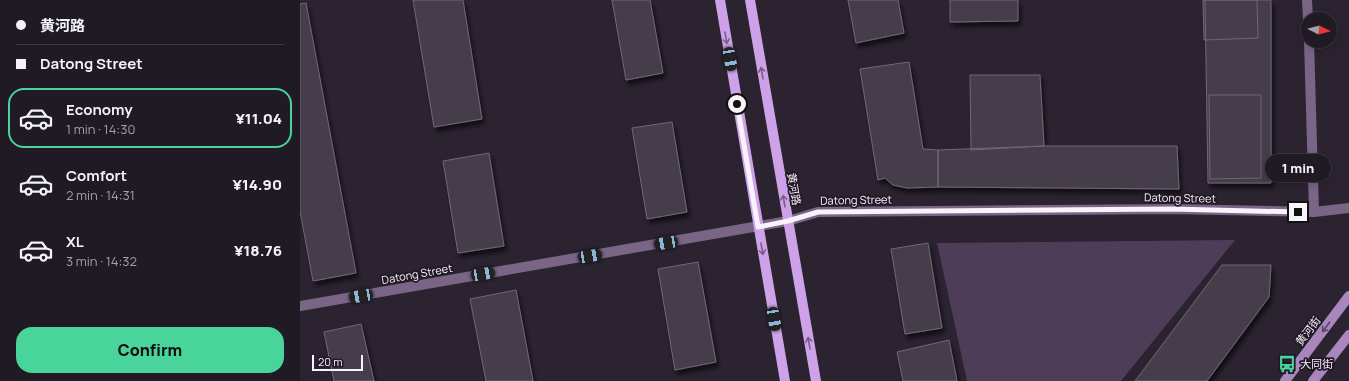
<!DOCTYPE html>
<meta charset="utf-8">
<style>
:root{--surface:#201a24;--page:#2d2731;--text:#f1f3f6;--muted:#a2a1a6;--line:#3d3841;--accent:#49d49c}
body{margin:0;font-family:Manrope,"Noto Sans SC",sans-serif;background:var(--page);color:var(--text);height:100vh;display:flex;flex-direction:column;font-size:15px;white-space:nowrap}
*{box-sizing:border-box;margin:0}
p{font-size:13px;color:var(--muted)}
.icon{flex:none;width:22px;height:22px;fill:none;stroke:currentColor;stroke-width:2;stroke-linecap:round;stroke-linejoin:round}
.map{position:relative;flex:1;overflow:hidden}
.side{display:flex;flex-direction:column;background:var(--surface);width:300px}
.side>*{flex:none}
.top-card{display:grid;align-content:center;height:88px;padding:0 16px;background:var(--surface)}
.needle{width:26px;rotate:96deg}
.fabs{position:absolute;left:1001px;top:12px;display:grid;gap:8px}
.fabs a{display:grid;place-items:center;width:36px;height:36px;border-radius:50%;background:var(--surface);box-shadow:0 2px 10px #0003,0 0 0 1px var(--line);font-size:20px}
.scale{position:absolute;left:12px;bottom:10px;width:51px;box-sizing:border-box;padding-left:4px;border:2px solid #f8f2fb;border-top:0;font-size:11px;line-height:14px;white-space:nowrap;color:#f8f2fb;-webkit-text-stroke:3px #211926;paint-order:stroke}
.end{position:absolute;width:18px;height:18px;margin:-9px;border:5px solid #f8f2fb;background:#111;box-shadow:0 0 0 2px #111}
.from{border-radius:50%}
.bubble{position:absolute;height:28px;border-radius:14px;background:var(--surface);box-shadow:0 2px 10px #0003,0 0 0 1px var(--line);font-size:13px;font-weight:800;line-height:28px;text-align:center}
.car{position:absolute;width:12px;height:24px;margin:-12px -6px;border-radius:5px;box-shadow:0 0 3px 1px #0007;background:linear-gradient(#222 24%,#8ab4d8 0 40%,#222 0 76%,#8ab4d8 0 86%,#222 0)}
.top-card b{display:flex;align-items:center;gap:14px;height:38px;font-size:15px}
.top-card b+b{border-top:1px solid var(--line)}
.top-card i{width:10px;height:10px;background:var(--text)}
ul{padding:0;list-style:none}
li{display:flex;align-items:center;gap:12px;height:60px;margin:0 8px 6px;padding:0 8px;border:2px solid transparent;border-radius:16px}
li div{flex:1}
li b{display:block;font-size:15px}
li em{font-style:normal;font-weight:800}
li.on{border-color:var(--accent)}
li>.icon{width:36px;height:36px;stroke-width:1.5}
.button{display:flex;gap:8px;margin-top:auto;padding:8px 16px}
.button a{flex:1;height:46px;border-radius:16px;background:var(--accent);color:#111;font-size:16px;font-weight:800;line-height:46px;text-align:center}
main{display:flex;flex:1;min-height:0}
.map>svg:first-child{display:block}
.green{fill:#4e3d59}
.building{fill:#443c4a;stroke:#716777;filter:url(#shadow)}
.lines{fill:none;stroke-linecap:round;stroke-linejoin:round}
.minor{stroke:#7a6586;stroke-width:10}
.secondary{stroke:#a987bd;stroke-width:10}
.primary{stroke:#cea2e8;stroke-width:10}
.oneway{stroke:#785e87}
.oneway2{stroke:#574562}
.route{stroke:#f8f2fb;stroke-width:5}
.labels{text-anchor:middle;stroke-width:3.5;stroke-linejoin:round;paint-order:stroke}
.street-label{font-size:11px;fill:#f8f2fb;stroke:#211926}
.poi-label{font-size:11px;fill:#f8f2fb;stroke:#211926;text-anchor:start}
</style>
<main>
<section class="side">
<div class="top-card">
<b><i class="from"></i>黄河路</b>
<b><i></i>Datong Street</b>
</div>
<ul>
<li class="on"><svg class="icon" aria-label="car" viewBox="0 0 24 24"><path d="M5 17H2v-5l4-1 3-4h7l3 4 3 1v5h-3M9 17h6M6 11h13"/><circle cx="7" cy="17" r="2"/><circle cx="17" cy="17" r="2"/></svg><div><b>Economy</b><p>1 min · 14:30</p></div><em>¥11.04</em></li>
<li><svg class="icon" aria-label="car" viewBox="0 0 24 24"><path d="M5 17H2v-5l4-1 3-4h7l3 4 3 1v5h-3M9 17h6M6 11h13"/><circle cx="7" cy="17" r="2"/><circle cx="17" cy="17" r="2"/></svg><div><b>Comfort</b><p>2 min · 14:31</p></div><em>¥14.90</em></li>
<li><svg class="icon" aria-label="car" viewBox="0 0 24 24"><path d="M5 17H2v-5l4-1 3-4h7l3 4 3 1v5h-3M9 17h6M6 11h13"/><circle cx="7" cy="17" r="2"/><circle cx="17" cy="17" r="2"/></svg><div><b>XL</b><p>3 min · 14:32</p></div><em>¥18.76</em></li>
</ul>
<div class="button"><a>Confirm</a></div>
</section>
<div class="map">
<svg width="1049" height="381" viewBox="0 0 1049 381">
<defs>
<filter id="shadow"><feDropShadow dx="2.5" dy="4.5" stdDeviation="2" flood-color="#0009"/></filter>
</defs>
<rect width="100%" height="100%" fill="#2b2330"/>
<!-- green -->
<path class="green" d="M935,240L821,381H667L637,243Z"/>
<!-- building -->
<path class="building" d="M113,0H163L182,119L134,127Z
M312,0H350L363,73L326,80Z
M548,0H598L604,33L556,43Z
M650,0H718V21L650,22Z
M903,0H957L958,38L904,40Z
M905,0H971V183H908Z
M6,3L56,273L13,281L0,211V4Z
M609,62L623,149L638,150V187L607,188L593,185L585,178L578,180L560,69Z
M670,75H740L744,146L671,150Z
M909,95H961V178L910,179Z
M372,122L387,212L347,219L332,128Z
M744,146H877L879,189L638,187V150Z
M189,153L204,246L158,253L143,161Z
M628,243L642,328L605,334L591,249Z
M398,262L416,362L375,370L358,269Z
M922,265H971L969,297L907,381H835Z
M216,290L233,381H186L170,299Z
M61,324L74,381H34L24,332Z
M649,340L657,381H603L597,352Z"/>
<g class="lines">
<!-- minor -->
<path class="minor" d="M1007,0L1008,19
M1009,41L1014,212
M0,306L488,221L518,212L872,209L1014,212L1049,208"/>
<!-- secondary -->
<path class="secondary" d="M985,381L1049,296
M1013,381L1049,335"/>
<!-- primary -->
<path class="primary" d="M420,0L485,381
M450,0L516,381"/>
</g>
<!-- one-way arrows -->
<defs><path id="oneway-shaft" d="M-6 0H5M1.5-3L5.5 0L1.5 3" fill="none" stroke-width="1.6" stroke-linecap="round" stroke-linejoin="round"/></defs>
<g class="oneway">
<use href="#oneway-shaft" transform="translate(426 38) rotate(80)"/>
<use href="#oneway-shaft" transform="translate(462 73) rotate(-100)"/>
<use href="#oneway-shaft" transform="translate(484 201) rotate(-99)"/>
<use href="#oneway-shaft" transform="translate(462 249) rotate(80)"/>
<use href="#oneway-shaft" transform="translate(509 343) rotate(-100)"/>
</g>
<use class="oneway2" href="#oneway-shaft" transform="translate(1026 327) rotate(127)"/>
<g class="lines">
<!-- route -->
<path class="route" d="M437,104L458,227L488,221L518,212L872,209L998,212"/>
</g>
<!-- icons -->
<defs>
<g id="bus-bare" transform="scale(1.38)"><path d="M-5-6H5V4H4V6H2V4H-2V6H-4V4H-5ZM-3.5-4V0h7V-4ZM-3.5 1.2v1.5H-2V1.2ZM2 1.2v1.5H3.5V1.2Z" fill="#49d49c" stroke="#211926" stroke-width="2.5" paint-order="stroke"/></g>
</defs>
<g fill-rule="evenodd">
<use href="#bus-bare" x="987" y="364"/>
</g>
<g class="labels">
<!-- street labels -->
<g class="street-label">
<text transform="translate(494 189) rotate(80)" y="4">黄河路</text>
<text transform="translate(880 198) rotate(1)" y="4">Datong Street</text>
<text transform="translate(556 200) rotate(-1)" y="4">Datong Street</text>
<text transform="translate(117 274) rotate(-10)" y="4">Datong Street</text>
<text transform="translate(1008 331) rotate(-53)" y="4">黄河街</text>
</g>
<!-- poi labels -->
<g class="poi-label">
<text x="1000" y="368">大同街</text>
</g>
</g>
</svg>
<div class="fabs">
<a><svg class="needle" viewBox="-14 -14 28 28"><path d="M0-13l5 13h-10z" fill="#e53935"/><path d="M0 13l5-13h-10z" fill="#a2a1a6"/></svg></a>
</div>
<div class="scale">20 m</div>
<i class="end from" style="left:437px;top:104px"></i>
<i class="end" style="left:998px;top:212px"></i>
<div class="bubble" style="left:965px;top:154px;width:66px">1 min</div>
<i class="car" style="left:430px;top:59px;rotate:170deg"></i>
<i class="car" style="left:366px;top:243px;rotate:260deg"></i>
<i class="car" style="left:290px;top:256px;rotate:80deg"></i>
<i class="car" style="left:183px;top:274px;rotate:80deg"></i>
<i class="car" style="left:61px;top:296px;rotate:260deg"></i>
<i class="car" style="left:474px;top:319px;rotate:170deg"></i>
</div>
</main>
